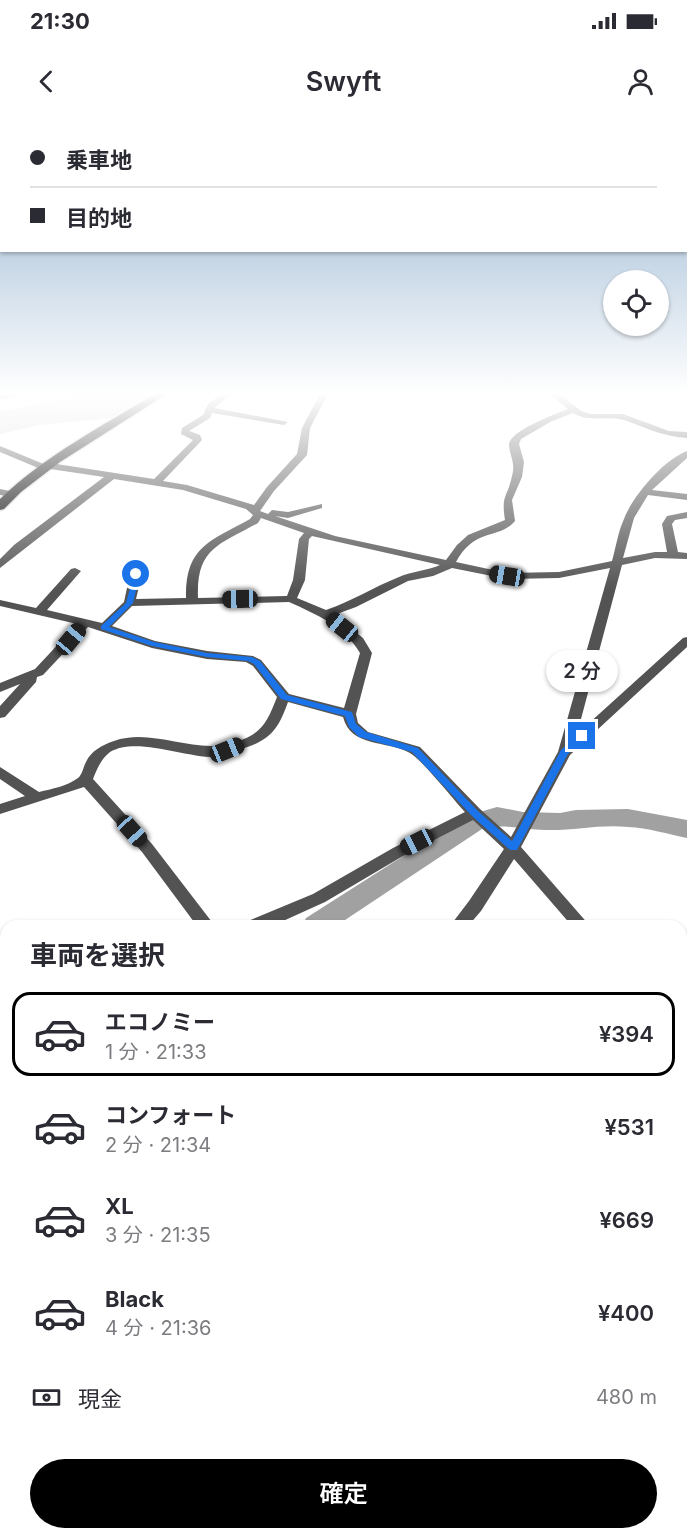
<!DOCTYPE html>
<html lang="ja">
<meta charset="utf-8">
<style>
:root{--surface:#fff;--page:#f2f2f3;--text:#2b2b33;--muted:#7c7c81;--line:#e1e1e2;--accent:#000}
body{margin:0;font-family:Inter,"Noto Sans JP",sans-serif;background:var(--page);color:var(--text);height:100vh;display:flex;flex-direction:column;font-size:22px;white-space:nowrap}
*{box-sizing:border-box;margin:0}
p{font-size:20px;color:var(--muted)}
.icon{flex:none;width:33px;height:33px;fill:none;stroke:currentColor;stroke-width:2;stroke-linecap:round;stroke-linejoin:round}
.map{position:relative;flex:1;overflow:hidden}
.details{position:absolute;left:0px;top:800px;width:687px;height:620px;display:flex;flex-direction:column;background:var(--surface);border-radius:18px 18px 0 0;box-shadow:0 2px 4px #0004}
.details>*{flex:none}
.hud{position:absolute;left:0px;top:0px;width:687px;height:132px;box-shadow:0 2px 4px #0004;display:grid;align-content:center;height:132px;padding:0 30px;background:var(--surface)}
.fabs{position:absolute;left:603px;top:150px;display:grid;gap:12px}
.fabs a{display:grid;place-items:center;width:66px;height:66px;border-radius:50%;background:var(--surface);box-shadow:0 2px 4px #0004;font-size:30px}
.end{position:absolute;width:27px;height:27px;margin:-14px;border:8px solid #1a73e8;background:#fff;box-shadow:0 0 0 3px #fff}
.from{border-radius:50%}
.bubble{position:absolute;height:42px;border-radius:21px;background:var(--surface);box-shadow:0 2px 4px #0004;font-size:20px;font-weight:600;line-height:42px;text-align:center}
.car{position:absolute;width:18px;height:36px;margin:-18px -9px;border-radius:8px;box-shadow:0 0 4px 2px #0007;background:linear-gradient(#222 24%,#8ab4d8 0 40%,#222 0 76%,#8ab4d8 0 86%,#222 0)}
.hud b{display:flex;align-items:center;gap:21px;height:57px;font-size:22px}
.hud b+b{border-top:2px solid var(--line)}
.hud i{width:15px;height:15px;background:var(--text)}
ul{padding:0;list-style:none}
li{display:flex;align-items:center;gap:18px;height:84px;margin:0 12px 9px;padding:0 18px;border:3px solid transparent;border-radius:18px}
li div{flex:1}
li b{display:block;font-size:22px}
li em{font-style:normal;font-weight:600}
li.current{border-color:var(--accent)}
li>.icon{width:54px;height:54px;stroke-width:1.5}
h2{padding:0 30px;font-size:27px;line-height:72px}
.pay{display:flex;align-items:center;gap:15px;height:66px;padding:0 30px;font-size:22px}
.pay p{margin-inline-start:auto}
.action{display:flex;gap:12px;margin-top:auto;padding:12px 30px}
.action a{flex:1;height:69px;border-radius:36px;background:var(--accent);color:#fff;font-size:24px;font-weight:600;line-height:69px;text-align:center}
.status{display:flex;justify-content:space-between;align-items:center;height:42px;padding:0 30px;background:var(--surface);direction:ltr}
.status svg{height:16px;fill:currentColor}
header{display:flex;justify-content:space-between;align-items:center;height:78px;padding:0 30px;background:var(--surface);font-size:27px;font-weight:600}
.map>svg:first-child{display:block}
.green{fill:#dadada}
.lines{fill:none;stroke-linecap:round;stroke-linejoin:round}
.river{fill:#a1a1a1;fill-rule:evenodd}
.highway-casing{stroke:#dbdbdb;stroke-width:3}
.path{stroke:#757575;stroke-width:4;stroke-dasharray:2 4.5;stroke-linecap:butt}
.minor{fill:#535353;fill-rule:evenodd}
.highway{fill:#000;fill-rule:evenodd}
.route{fill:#1a73e8}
</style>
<div class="status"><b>21:30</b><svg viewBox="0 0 49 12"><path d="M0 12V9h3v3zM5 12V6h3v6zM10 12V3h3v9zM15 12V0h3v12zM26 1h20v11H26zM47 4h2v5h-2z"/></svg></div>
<header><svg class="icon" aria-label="back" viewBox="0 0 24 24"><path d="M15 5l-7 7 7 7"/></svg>Swyft<svg class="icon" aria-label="person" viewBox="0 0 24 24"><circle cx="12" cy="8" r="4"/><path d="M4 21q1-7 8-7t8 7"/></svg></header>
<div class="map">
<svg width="687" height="1418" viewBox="0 0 687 1418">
<rect width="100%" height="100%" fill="#fff"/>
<!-- green -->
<path class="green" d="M86,272H158L115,298L39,305L0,314V292Z
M687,1091V1418H0V1247L6,1254V1413H681V1095Z"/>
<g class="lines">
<!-- river -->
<path class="river" d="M497,687L523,692L560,693L576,690L628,689L687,700V718C668,714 648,708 628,707C600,704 573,711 545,710C524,710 503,703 482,709L336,806H302L306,798L466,696Z
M6,944V973L0,975V946Z"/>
<!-- highway casing -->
<g class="highway-casing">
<path id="highway" d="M158,272H170L60,342L21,372L4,389L0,390V379C46,335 104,305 158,272Z"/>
</g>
<!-- path -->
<path class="path" d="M681,1385L687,1389"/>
<!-- minor -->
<path class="minor" d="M14,272H35L0,279V275Z
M224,272H234L214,288L288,302L284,305L212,293L210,298L189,311L200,315L202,320L163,361L187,365L254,385L267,367L297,334L302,308L321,272H329L310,308L307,335L274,371L260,391L268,394L272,390L288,392L322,384V388L288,398L275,396L335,416L446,440L457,425L468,415L505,400C501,374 507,379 512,356C516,342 509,335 509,324C511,310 556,294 568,289L547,272H557L581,291L590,294H623L669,311L687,312V318C661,316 647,308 624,300C607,295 590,303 573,293L552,301L521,319L519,324L524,342L522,357L512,380L515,401C499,420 475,407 456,442L507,453L559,452L612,441C616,427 618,412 624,399C632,377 663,340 687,331V338L652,370L687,374V380L648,375L634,398L623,438L655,432H667L662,404L667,396L687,392V398L675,400L672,404L678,432L687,433V439L655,438L622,445L577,614L683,518L687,517V527L570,635L521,727L590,806H572L514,739L481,791L468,806H450L469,781L504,729L473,700L403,736L325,782L272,806H246L248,801L313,774L393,728L465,692C453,679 422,640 410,633C387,620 351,628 343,597L288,582C278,610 270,620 242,629C234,632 225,636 216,637C186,638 136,616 110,632C101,639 97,649 93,659L152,724L215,806H197L142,732L84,667L0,694V684L25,676L0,659V647L39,672C52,669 67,666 78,658C82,655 83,648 86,642C91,631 102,625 114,621C154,607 195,636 236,622C263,613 267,602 277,577L253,546L246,542L207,539L152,528L88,507L43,555L37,557L36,562L5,597L0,598V586L20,564L0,572V563L35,549L77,504L0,486V480L36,488L71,449L75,448L81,451L47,490L102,503L124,482L130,454L136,451L142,454L136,479L186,478C185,427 210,421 250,399L253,395L246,389L183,370L114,359L0,448V439L14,425L104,357L50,349L43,350L0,332V326L46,345L50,343L154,359L193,320L181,314L182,308L203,295L208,284ZM261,398L304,413L299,419L293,460L287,476L198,478C196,428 219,425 258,403ZM312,416L440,445C427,451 412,451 399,457C374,467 352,481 326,490L297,478L305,460L309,419ZM452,448L507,459L559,458L610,448L558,632L511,717L480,689L420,627L368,612L358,603L356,594L372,533L363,518L334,495L356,487L408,461L433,456ZM289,482C316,494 345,507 360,533L344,588L289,574L261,540L253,536L207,531L155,521L112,506L132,486Z
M0,369L15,372L17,374L12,377L0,375Z
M681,846L687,848V862L681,860Z
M6,923V940L0,942V925Z
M6,1107V1129L0,1131V1109Z"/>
<!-- highway -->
<use href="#highway" class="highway"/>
</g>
<!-- sky -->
<linearGradient id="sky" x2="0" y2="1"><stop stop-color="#8baccc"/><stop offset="0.58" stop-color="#fff"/><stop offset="1" stop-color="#fff" stop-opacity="0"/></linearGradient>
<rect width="687" height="471" fill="url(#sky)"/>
<!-- route -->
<path class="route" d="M134,453L140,454L133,483L109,507L154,522L207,533L252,537L260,541L287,575L352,592L356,604L366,612L418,628L478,691L512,721L561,630L579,614L587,616L568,634L517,730H510L472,696L412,632L359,617L349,607L345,596L281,579L254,544L248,541L207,537L152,526L101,509V506L126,483Z"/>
</svg>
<div class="fabs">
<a><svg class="icon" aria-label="locate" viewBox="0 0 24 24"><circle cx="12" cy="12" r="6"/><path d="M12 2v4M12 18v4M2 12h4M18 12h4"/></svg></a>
</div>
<i class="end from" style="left:136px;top:454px"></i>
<i class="end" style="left:582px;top:616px"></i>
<div class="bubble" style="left:546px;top:530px;width:72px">2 分</div>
<i class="car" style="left:507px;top:456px;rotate:280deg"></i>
<i class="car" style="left:240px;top:479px;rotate:269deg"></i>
<i class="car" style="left:342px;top:507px;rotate:309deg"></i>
<i class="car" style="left:71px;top:519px;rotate:40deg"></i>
<i class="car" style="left:227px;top:630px;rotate:68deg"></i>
<i class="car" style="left:132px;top:711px;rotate:138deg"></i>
<i class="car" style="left:417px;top:722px;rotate:243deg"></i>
<div class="hud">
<b><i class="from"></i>乗車地</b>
<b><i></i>目的地</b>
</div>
<section class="details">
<h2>車両を選択</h2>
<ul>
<li class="current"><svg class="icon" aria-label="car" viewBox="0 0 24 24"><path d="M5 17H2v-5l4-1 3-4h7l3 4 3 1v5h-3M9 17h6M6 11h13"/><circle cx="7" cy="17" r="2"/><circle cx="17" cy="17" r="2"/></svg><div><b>エコノミー</b><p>1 分 · 21:33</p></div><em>¥394</em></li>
<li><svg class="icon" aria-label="car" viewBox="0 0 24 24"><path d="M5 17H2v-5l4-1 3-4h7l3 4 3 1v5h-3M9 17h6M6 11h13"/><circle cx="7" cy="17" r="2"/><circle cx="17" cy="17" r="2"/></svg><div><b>コンフォート</b><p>2 分 · 21:34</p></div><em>¥531</em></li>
<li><svg class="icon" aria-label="car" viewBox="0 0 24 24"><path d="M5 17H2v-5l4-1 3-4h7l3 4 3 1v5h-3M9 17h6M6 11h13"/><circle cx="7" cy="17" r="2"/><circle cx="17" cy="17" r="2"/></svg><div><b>XL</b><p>3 分 · 21:35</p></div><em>¥669</em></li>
<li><svg class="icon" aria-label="car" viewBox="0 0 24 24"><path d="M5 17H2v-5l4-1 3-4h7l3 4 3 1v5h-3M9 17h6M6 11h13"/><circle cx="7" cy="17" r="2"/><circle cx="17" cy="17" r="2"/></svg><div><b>Black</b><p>4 分 · 21:36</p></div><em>¥400</em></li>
</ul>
<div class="pay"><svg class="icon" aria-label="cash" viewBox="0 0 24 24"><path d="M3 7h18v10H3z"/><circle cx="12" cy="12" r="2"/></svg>現金<p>480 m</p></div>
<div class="action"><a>確定</a></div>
</section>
</div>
